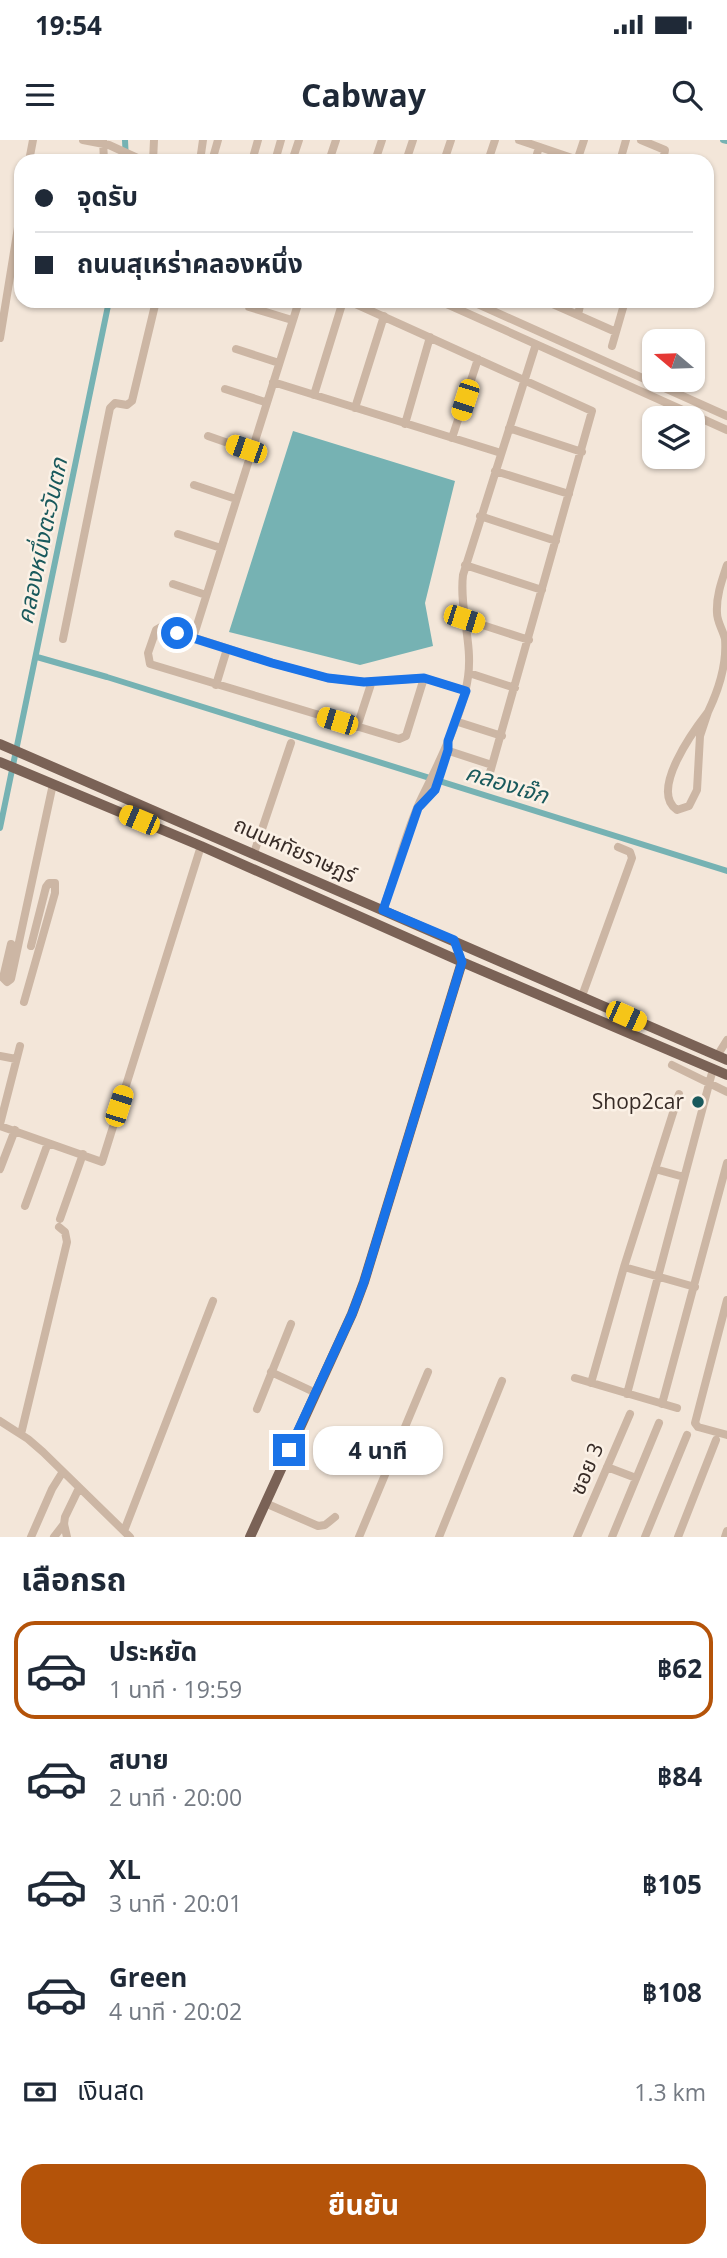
<!DOCTYPE html>
<html lang="th">
<meta charset="utf-8">
<style>
:root{--surface:#fff;--page:#f2f2f3;--text:#1f2937;--muted:#747a83;--line:#e0e1e3;--accent:#b45309}
body{margin:0;font-family:"Open Sans","Noto Sans Thai",sans-serif;background:var(--page);color:var(--text);height:100vh;display:flex;flex-direction:column;font-size:26px;white-space:nowrap}
*{box-sizing:border-box;margin:0}
p{font-size:23px;color:var(--muted)}
.icon{flex:none;width:38px;height:38px;fill:none;stroke:currentColor;stroke-width:2;stroke-linecap:round;stroke-linejoin:round}
.map{position:relative;height:1397px;overflow:hidden}
.side{display:flex;flex-direction:column;background:var(--surface);flex:1}
.side>*{flex:none}
.hud{position:absolute;left:14px;top:14px;width:700px;height:154px;border-radius:21px;box-shadow:0 2px 5px #0004;display:grid;align-content:center;height:154px;padding:0 21px;background:var(--surface)}
.needle{width:46px;rotate:289deg}
.tools{position:absolute;left:642px;top:189px;display:grid;gap:14px}
.tools a{display:grid;place-items:center;width:63px;height:63px;border-radius:14px;background:var(--surface);box-shadow:0 2px 5px #0004;font-size:35px}
.end{position:absolute;width:32px;height:32px;margin:-16px;border:9px solid #1a73e8;background:#fff;box-shadow:0 0 0 4px #fff}
.from{border-radius:50%}
.bubble{position:absolute;height:49px;border-radius:21px;background:var(--surface);box-shadow:0 2px 5px #0004;font-size:23px;font-weight:700;line-height:49px;text-align:center}
.car{position:absolute;width:21px;height:42px;margin:-21px -10px;border-radius:9px;box-shadow:0 0 5px 2px #0007;background:linear-gradient(#f5c518 24%,#345 0 40%,#f5c518 0 76%,#345 0 86%,#f5c518 0)}
.hud b{display:flex;align-items:center;gap:24px;height:66px;font-size:26px}
.hud b+b{border-top:2px solid var(--line)}
.hud i{width:18px;height:18px;background:var(--text)}
ul{padding:0;list-style:none}
li{display:flex;align-items:center;gap:21px;height:98px;margin:0 14px 10px;padding:0 7px;border:4px solid transparent;border-radius:21px}
li div{flex:1}
li b{display:block;font-size:26px}
li em{font-style:normal;font-weight:700}
li.current{border-color:var(--accent)}
li>.icon{width:63px;height:63px;stroke-width:1.5}
h2{padding:0 21px;font-size:32px;line-height:84px}
.pay{display:flex;align-items:center;gap:18px;height:77px;padding:0 21px;font-size:26px}
.pay p{margin-inline-start:auto}
.cta{display:flex;gap:14px;margin-top:auto;padding:14px 21px}
.cta a{flex:1;height:80px;border-radius:21px;background:var(--accent);color:#fff;font-size:28px;font-weight:700;line-height:80px;text-align:center}
.status{display:flex;justify-content:space-between;align-items:center;height:49px;padding:0 35px;background:var(--surface);direction:ltr}
.status svg{height:19px;fill:currentColor}
header{display:flex;justify-content:space-between;align-items:center;height:91px;padding:0 21px;background:var(--surface);font-size:32px;font-weight:700}
.map>svg:first-child{display:block}
.water{fill:#76b2b3}
.lines{fill:none;stroke-linecap:round;stroke-linejoin:round}
.canal{stroke:#76b2b3;stroke-width:6}
.minor{stroke:#ccb6a4;stroke-width:8}
.major{stroke:#7a6256;stroke-width:10}
.route{stroke:#1a73e8;stroke-width:9}
.poi-dot{fill:#19595c;stroke:#fbf1e6;stroke-width:2.5}
.labels{text-anchor:middle;stroke-width:5;stroke-linejoin:round;paint-order:stroke}
.street-label{font-size:21px;fill:#372b26;stroke:#fbf1e6}
.poi-label{font-size:21px;fill:#372b26;stroke:#fbf1e6;text-anchor:end}
.water-label{font-size:23px;font-style:italic;fill:#19595c;stroke:#fbf1e6}
</style>
<div class="status"><b>19:54</b><svg viewBox="0 0 49 12"><path d="M0 12V9h3v3zM5 12V6h3v6zM10 12V3h3v9zM15 12V0h3v12zM26 1h20v11H26zM47 4h2v5h-2z"/></svg></div>
<header><svg class="icon" aria-label="menu" viewBox="0 0 24 24"><path d="M4 6h16M4 12h16M4 18h16"/></svg>Cabway<svg class="icon" aria-label="search" viewBox="0 0 24 24"><circle cx="10" cy="10" r="6"/><path d="M15 15l6 6"/></svg></header>
<div class="map">
<svg width="727" height="1397" viewBox="0 0 727 1397">
<rect width="100%" height="100%" fill="#f3e6d9"/>
<!-- water -->
<path class="water" d="M293,291L455,341L425,463L433,506L360,525L229,492Z"/>
<g class="lines">
<!-- canal -->
<path class="canal" d="M125,0L126,21
M723,0L727,1
M37,517L107,537L727,731
M0,688L109,161"/>
<!-- minor -->
<path class="minor" d="M83,0L109,5L144,21
M103,0L104,21
M519,0L578,20
M641,0L665,10L663,21
M29,21L33,0
M153,21L154,0
M200,21L203,0
M212,21L218,0
M252,21L258,0
M275,21L281,0
M292,21L299,0
M329,21L336,0
M375,21L382,0
M406,21L413,0
M444,21L451,0
M488,21L495,0
M535,21L539,7
M577,21L584,0
M620,21L626,0
M349,161L592,271L489,636
M440,161L727,290
M471,161L727,276
M546,161L616,192
M249,167L292,180
M578,175L581,161
M0,198L21,69
M612,206L625,161
M236,209L279,223
M273,242L501,313
M225,249L265,262
M314,255L343,161
M355,268L384,176
M405,284L430,197
M509,288L582,312
M208,296L251,311
M452,298L478,219
M495,331L569,354
M194,345L236,359
M480,376L556,401
M178,394L221,408
M465,425L542,450
M173,444L206,455
M464,479L529,500
M193,498L299,161
M63,499L110,268L115,263L127,265L132,261L156,161
M469,533L515,548
M424,538L406,596L399,599L150,524L148,513L156,490L161,487L272,523L328,538L364,542L424,538L466,551
M216,545L227,509
M708,572L700,596L697,650L689,666L677,670C649,651 694,590 708,572Z
M708,572C719,549 727,524 725,499C723,490 717,482 717,473C716,456 722,440 727,425
M455,581L502,596
M357,587L372,541
M446,610L492,625
M422,664L435,650L448,608
M254,713L291,603
M383,770C396,733 405,692 422,657C439,623 463,574 468,537C473,503 459,469 463,435L536,204
M11,804L3,838L7,842L11,839L53,644
M582,856L632,718L630,712L618,707
M24,862L55,753V743H49L46,747L31,806
M0,916L16,919
M717,916L727,900
M672,925L727,952
M0,984L20,906
M0,986L102,1022L201,706
M0,1029L15,990
M655,1029L684,1037
M25,1066L48,1003
M60,1079L83,1014
M624,1127L695,1147
M727,1160L695,1283L698,1287L727,1295
M271,1232L316,1253
M575,1238L677,1268
M591,1243L624,1127L679,954
M627,1254L713,929
M662,1264L727,1023
M257,1269L291,1184
M0,1281L28,1299L43,1312L130,1397
M21,1294L67,1102L65,1092L59,1087
M607,1327L636,1338
M265,1363L318,1386L325,1385L335,1377
M124,1391L213,1161
M31,1397L52,1349L62,1333
M54,1397L64,1384
M67,1397L64,1384L65,1377L79,1348
M359,1397L428,1232
M439,1397L502,1241
M577,1397L630,1274
M612,1397L659,1283
M645,1397L687,1295
M678,1397L716,1300
M725,1397L727,1391"/>
<!-- major -->
<path class="major" d="M0,604L727,920
M0,622L201,706L462,822L727,935
M250,1397L352,1174L364,1142L462,822"/>
</g>
<g class="lines">
<!-- route -->
<path class="route" d="M177,493L272,523L328,538L364,542L424,538L466,551L448,601V610L441,632L435,650L418,668L383,770L454,800L462,822L364,1142L352,1174L289,1310"/>
</g>
<!-- markers -->
<circle class="poi-dot" cx="698" cy="962" r="7"/>
<g class="labels">
<!-- street labels -->
<g class="street-label">
<text transform="translate(295 710) rotate(24)" y="7">ถนนหทัยราษฎร์</text>
<text transform="translate(587 1329) rotate(-67)" y="7">ซอย 3</text>
</g>
<!-- poi labels -->
<g class="poi-label">
<text x="684" y="969">Shop2car</text>
</g>
<!-- water labels -->
<g class="water-label">
<text transform="translate(42 401) rotate(-78)" y="8">คลองหนึ่งตะวันตก</text>
<text transform="translate(507 644) rotate(17)" y="8">คลองเจ๊ก</text>
</g>
</g>
</svg>
<div class="tools">
<a><svg class="needle" viewBox="-14 -14 28 28"><path d="M0-13l5 13h-10z" fill="#e53935"/><path d="M0 13l5-13h-10z" fill="#747a83"/></svg></a>
<a><svg class="icon" aria-label="layers" viewBox="0 0 24 24"><path d="M12 4l9 5-9 5-9-5zM3 14l9 5 9-5"/></svg></a>
</div>
<i class="end from" style="left:177px;top:493px"></i>
<i class="end" style="left:289px;top:1310px"></i>
<div class="bubble" style="left:313px;top:1286px;width:130px">4 นาที</div>
<i class="car" style="left:465px;top:260px;rotate:198deg"></i>
<i class="car" style="left:246px;top:309px;rotate:289deg"></i>
<i class="car" style="left:464px;top:479px;rotate:108deg"></i>
<i class="car" style="left:337px;top:581px;rotate:287deg"></i>
<i class="car" style="left:139px;top:680px;rotate:293deg"></i>
<i class="car" style="left:626px;top:876px;rotate:114deg"></i>
<i class="car" style="left:119px;top:966px;rotate:18deg"></i>
<div class="hud">
<b><i class="from"></i>จุดรับ</b>
<b><i></i>ถนนสุเหร่าคลองหนึ่ง</b>
</div>
</div>
<section class="side">
<h2>เลือกรถ</h2>
<ul>
<li class="current"><svg class="icon" aria-label="car" viewBox="0 0 24 24"><path d="M5 17H2v-5l4-1 3-4h7l3 4 3 1v5h-3M9 17h6M6 11h13"/><circle cx="7" cy="17" r="2"/><circle cx="17" cy="17" r="2"/></svg><div><b>ประหยัด</b><p>1 นาที · 19:59</p></div><em>฿62</em></li>
<li><svg class="icon" aria-label="car" viewBox="0 0 24 24"><path d="M5 17H2v-5l4-1 3-4h7l3 4 3 1v5h-3M9 17h6M6 11h13"/><circle cx="7" cy="17" r="2"/><circle cx="17" cy="17" r="2"/></svg><div><b>สบาย</b><p>2 นาที · 20:00</p></div><em>฿84</em></li>
<li><svg class="icon" aria-label="car" viewBox="0 0 24 24"><path d="M5 17H2v-5l4-1 3-4h7l3 4 3 1v5h-3M9 17h6M6 11h13"/><circle cx="7" cy="17" r="2"/><circle cx="17" cy="17" r="2"/></svg><div><b>XL</b><p>3 นาที · 20:01</p></div><em>฿105</em></li>
<li><svg class="icon" aria-label="car" viewBox="0 0 24 24"><path d="M5 17H2v-5l4-1 3-4h7l3 4 3 1v5h-3M9 17h6M6 11h13"/><circle cx="7" cy="17" r="2"/><circle cx="17" cy="17" r="2"/></svg><div><b>Green</b><p>4 นาที · 20:02</p></div><em>฿108</em></li>
</ul>
<div class="pay"><svg class="icon" aria-label="cash" viewBox="0 0 24 24"><path d="M3 7h18v10H3z"/><circle cx="12" cy="12" r="2"/></svg>เงินสด<p>1.3 km</p></div>
<div class="cta"><a>ยืนยัน</a></div>
</section>
